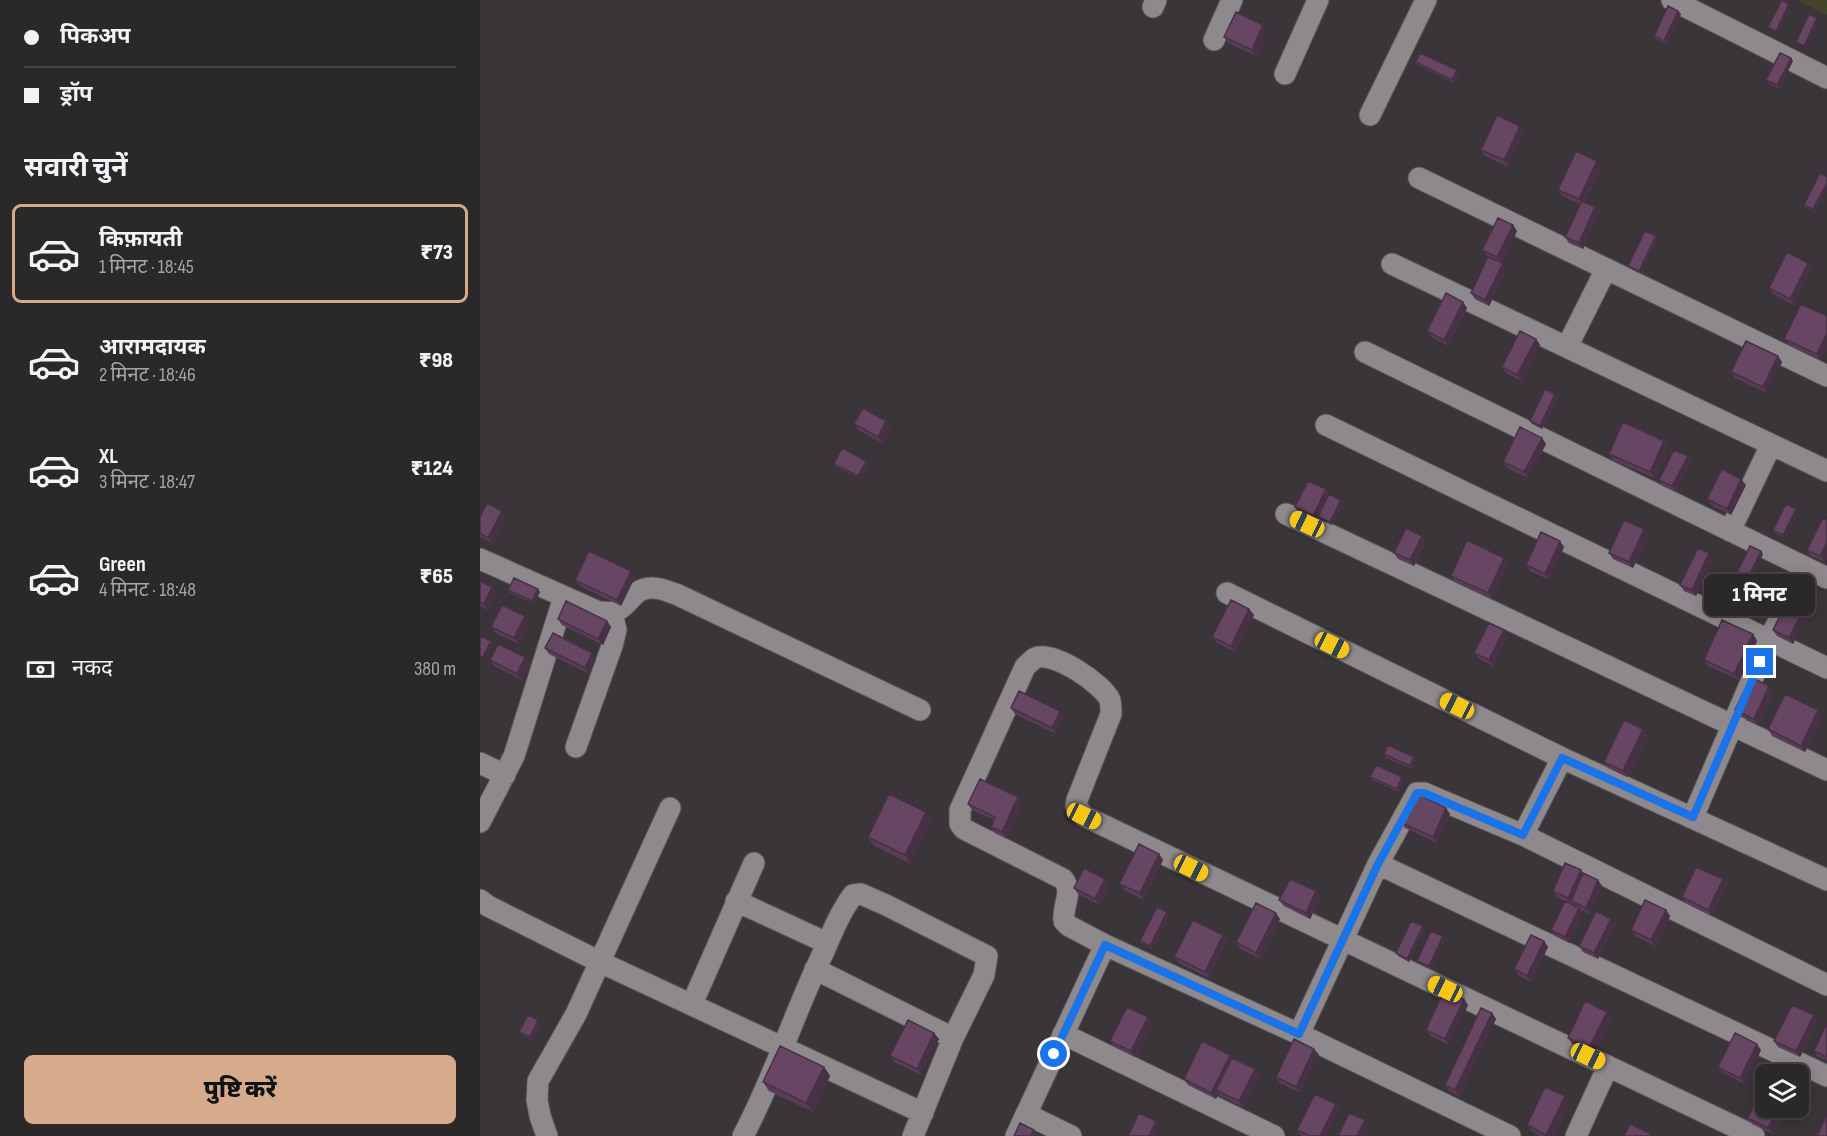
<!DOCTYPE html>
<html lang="hi">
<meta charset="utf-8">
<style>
:root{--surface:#2b282a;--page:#373436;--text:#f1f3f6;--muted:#a6a6a8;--line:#474447;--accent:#d6ab8b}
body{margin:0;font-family:"Sofia Sans Condensed","Noto Sans Devanagari",sans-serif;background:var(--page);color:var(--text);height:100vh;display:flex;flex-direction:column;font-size:22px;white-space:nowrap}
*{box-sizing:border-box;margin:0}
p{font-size:20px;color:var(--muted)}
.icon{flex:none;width:33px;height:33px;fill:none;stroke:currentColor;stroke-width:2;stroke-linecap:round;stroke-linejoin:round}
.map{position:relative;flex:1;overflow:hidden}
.details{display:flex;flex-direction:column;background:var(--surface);width:480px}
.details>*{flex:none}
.banner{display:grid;align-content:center;height:132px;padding:0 24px;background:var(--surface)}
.controls{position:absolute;left:1275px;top:1064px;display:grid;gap:12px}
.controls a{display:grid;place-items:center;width:54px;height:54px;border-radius:9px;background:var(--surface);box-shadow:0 3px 15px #0003,0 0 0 2px var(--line);font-size:30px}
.end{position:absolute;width:27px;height:27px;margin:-14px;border:8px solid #1a73e8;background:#fff;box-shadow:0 0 0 3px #fff}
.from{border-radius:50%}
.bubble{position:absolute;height:42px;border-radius:9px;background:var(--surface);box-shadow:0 3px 15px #0003,0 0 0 2px var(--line);font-size:20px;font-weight:800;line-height:42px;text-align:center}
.car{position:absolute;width:18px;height:36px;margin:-18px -9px;border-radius:8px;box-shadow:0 0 4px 2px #0007;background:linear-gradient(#f5c518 24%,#345 0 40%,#f5c518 0 76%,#345 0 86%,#f5c518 0)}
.banner b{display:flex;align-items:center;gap:21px;height:57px;font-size:22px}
.banner b+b{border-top:2px solid var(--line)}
.banner i{width:15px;height:15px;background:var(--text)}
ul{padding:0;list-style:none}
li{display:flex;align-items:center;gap:18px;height:99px;margin:0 12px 9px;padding:0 12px;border:3px solid transparent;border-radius:9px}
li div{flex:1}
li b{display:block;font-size:22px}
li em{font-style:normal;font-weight:800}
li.selected{border-color:var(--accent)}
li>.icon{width:54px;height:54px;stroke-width:1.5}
h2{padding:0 24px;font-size:27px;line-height:72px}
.pay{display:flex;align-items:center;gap:15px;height:66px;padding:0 24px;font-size:22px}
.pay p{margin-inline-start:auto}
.action{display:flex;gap:12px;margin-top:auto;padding:12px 24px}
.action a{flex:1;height:69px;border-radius:9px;background:var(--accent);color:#111;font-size:24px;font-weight:800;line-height:69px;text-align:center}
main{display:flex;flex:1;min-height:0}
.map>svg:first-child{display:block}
.green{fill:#434527}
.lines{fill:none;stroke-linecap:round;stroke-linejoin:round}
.street-casing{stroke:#575456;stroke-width:23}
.street{stroke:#8d898c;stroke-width:21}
.wall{fill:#593c55}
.shaded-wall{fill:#483145}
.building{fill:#674663;stroke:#483145;stroke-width:1.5}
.route{stroke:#1a73e8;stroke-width:8}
</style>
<main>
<section class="details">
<div class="banner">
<b><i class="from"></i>पिकअप</b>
<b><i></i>ड्रॉप</b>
</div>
<h2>सवारी चुनें</h2>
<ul>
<li class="selected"><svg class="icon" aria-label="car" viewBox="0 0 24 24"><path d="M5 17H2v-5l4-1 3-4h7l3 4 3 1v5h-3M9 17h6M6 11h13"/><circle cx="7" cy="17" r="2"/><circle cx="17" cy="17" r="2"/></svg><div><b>किफ़ायती</b><p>1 मिनट · 18:45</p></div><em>₹73</em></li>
<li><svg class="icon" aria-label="car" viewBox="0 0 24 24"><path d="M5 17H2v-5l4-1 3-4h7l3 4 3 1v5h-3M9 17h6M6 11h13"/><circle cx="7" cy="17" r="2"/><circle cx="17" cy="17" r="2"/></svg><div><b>आरामदायक</b><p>2 मिनट · 18:46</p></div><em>₹98</em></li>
<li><svg class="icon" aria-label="car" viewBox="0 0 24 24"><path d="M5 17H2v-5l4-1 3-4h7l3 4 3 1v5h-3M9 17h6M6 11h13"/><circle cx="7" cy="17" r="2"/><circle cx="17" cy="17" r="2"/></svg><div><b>XL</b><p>3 मिनट · 18:47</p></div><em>₹124</em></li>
<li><svg class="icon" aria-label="car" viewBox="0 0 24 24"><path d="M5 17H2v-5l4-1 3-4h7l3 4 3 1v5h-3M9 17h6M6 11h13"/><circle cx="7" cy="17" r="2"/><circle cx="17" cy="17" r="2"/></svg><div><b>Green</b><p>4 मिनट · 18:48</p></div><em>₹65</em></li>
</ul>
<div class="pay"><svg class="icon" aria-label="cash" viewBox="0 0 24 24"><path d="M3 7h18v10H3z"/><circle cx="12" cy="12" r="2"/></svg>नकद<p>380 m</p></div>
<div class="action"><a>पुष्टि करें</a></div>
</section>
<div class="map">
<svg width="1347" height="1136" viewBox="0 0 1347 1136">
<rect width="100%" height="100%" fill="#393538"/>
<!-- green -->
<path class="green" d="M1317,0H1347V15Z"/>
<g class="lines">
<!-- street casing -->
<g class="street-casing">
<path id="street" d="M1192,0L1347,78
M673,7L676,0
M734,40L752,0
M805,74L838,0
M890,115L946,0
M939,178L1347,376
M912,264L1347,471
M1087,347L1126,269
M885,352L1347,578
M846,425L1347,668
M806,514L1347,770
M1250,531L1291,445
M0,559L119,612C124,612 129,613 134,612C151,606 152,587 173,588C181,588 189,592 196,594L440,710
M747,593L1082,758L1347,880
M96,747L132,646L136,630L132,613
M0,763L25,775
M1213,817L1289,640L1325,568
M0,822L34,756L84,597
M1043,835L1082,758
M898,864L1347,1076
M0,900L8,906L120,962L443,1113
M256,901L347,943
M335,969L473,1038
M212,1004L274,863
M583,1034L794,1136
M819,1034L898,864L937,793H944L1043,835L1347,985
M546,1114L591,1136
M67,1136L60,1116L57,1100L58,1081L96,1014L190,808
M263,1136C295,1076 315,1010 345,949C353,930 361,911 373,895L381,894L406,905L507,956L504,975L473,1038L433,1136
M536,1136L625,945
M1030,1136L819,1034L625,945L589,926L584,921C582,904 594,893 583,879L484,829L480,824V810L545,667C548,664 552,660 555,658C573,650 623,684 630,700C631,704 631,710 631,714L597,800L596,806L604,816L1274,1136
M1096,1136L1128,1066"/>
</g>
<!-- street -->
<use href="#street" class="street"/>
</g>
<!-- wall -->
<path class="wall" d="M1198,11L1201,14L1186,44L1176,39L1174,36Z
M783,25L788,31L776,56L748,43L744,37Z
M1313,61L1299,89L1288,83L1286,80Z
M936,62L977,70L979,74L974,83L938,65Z
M1044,132L1028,167L1005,156L1001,150Z
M1117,161L1122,167L1105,202L1120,213L1103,249L1089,243L1085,237L1100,204L1082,196L1078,190Z
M1340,173L1335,212L1326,208L1324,205Z
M1037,231L1022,263L1027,270L1009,306L995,299L991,293L1008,257L1002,250Z
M1176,236L1178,239L1161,274L1151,269L1148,266Z
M1328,263L1332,269L1314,305L1293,294L1289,288Z
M987,308L968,346L951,337L947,331Z
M1347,316L1342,360L1309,345L1304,339Z
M1056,339L1060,345L1042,381L1026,373L1022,367Z
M1298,356L1302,362L1287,393L1255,378L1251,372Z
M1075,394L1078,397L1062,429L1052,424L1050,421Z
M374,424L411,427L402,443L378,430Z
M1062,438L1066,444L1048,478L1027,468L1023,462Z
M1184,441L1188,447L1174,478L1133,460L1129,454Z
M1208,456L1212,462L1196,492L1183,486L1179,480Z
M386,461L388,464L381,479L356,467L354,464Z
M1266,485L1251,515L1231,505L1227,499Z
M846,489L849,494L863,503L852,525L840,520L839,518L837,522L819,513L815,507Z
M1316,509L1318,512L1305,538L1295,533L1293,530Z
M22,511L26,517L13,544L0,537V517Z
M1343,518L1345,562L1331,556L1327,550Z
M1164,529L1168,535L1153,568L1133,559L1129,553Z
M946,542L934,566L918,559L914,553Z
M1084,547L1069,580L1050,571L1046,565Z
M1283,554L1267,587L1256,582L1254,579Z
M1024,558L1029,564L1012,599L975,582L971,576Z
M1234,560L1216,596L1204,591L1200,585Z
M155,577L141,606L100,586L95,580Z
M0,581L12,587L16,593L8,610L0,606Z
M28,590L60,592L54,604L30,593Z
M769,609L774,615L755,652L737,643L732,637Z
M1328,614L1313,644L1297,636L1293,630Z
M78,619L127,621L131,627L123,645L82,625Z
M49,622L39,644L15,633L11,627Z
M1273,634L1277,641L1259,680L1228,666L1224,660Z
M1028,636L1013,666L999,659L994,653Z
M65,648L112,653L116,659L109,674L69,654Z
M45,657L50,663L42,680L14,666L10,660Z
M1289,686L1294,692L1278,725L1259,716L1255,710Z
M531,708L580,711L584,717L576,734L535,714Z
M1338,710L1342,716L1325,752L1292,736L1288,729Z
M1163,729L1168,735L1147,777L1128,768L1124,762Z
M904,754L936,760L932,769L906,758Z
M890,777L924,780L919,792L892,780Z
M542,803L526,838L515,833L511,827L514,820L492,810L488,804Z
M970,814L957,843L925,828L920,822Z
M452,821L431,864L394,846L388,837Z
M679,854L683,860L664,900L644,890L639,884Z
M1103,873L1118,880L1122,886L1110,914L1101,910L1103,914L1089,943L1075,936L1071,930L1085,901L1077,897L1073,891Z
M625,879L629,885L620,905L598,894L594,888Z
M1243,879L1247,885L1232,916L1206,903L1202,897Z
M841,897L830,919L804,906L799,900Z
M1186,910L1190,916L1175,946L1155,936L1151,930Z
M689,915L673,949L662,944L660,941Z
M800,919L780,959L760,949L756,942Z
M1135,925L1118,959L1103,952L1099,946Z
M945,929L929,962L918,956L916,953Z
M743,935L747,941L729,978L699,963L694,957Z
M965,939L951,969L939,964L937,961Z
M1064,941L1068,947L1051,982L1038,975L1034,969Z
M988,1005L969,1045L950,1036L946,1030Z
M1127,1012L1131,1018L1114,1054L1092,1044L1088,1038Z
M1012,1013L1016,1019L980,1096L969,1091L965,1085Z
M1338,1021L1320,1057L1298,1047L1294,1041Z
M672,1023L655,1057L635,1047L630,1041Z
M1347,1023V1061L1338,1057L1334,1051Z
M60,1024L52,1040L42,1035L39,1032Z
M454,1033L459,1039L441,1075L414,1062L410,1056Z
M834,1049L839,1055L820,1093L800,1083L796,1077Z
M1281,1050L1265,1084L1243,1073L1238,1067Z
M752,1058L779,1075L763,1107L740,1096L738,1093L736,1099L708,1085L704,1079Z
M344,1067L350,1076L333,1112L289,1091L283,1082Z
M1085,1096L1089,1102L1073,1136H1060L1051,1131L1047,1125Z
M856,1104L860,1110L847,1136H821L817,1130Z
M1286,1107H1306L1293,1134L1272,1124L1268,1118Z"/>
<!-- shaded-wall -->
<path class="shaded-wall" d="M1309,4L1311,7L1298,34L1296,31Z
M1198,11L1201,14L1186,44L1184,41Z
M1337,18L1339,21L1326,49L1324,46Z
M783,25L788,31L776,56L772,50Z
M1311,58L1313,61L1299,89L1297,85Z
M977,70L979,74L974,83L972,80Z
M1040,126L1044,132L1028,167L1024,160Z
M1117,161L1122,167L1103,205L1099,199Z
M1347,183V190L1335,212L1333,209Z
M1115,207L1120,213L1103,249L1099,243Z
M1033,225L1037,231L1022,263L1017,257Z
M1176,236L1178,239L1161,274L1159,271Z
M1023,263L1027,270L1009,306L1005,300Z
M1328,263L1332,269L1314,305L1310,299Z
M983,302L987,308L968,346L964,340Z
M1347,333V349L1342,360L1337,354Z
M1056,339L1060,345L1042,381L1037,375Z
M1298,356L1302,362L1287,393L1283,387Z
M1075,394L1078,397L1062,429L1060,426Z
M406,421L411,427L402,443L398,437Z
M1062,438L1066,444L1048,478L1044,472Z
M1184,441L1188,447L1174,478L1170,472Z
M1208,456L1212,462L1196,492L1192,486Z
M386,461L388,464L381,479L378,476Z
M1261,479L1266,485L1251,515L1247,509Z
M846,489L850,495L837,522L833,516Z
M861,500L863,503L852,525L850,522Z
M1316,509L1318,512L1305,538L1303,535Z
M22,511L26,517L13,544L8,538Z
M1164,529L1168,535L1153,568L1149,562Z
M942,536L946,542L934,566L930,560Z
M1080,541L1084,547L1069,580L1065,574Z
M1347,542V557L1345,562L1340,556Z
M1281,551L1283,554L1267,587L1265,584Z
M1229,553L1234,560L1216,596L1212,590Z
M1024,558L1029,564L1012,599L1008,593Z
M151,571L155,577L141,606L137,600Z
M12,587L16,593L8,610L4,604Z
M58,589L60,592L54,604L52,601Z
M1324,608L1328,614L1313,644L1309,638Z
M769,609L774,615L755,652L751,646Z
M45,616L49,622L39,644L34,638Z
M127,621L131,627L123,645L118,639Z
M1024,630L1028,636L1013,666L1009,660Z
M1273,634L1277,641L1259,680L1254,674Z
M11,641L13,644L5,660L3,657Z
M112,653L116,659L109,674L105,668Z
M45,657L50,663L42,680L37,674Z
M1289,686L1294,692L1278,725L1274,719Z
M1338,710L1342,716L1325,752L1321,746Z
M580,711L584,717L576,734L572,728Z
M1163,729L1168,735L1147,777L1143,771Z
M934,757L936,760L932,769L930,766Z
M922,777L924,780L919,792L917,789Z
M538,797L542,803L526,838L522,832Z
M966,808L970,814L957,843L953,837Z
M446,812L452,821L431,864L425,855Z
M679,854L683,860L664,900L660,893Z
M1101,870L1105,876L1091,901L1093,904L1088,898Z
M625,879L629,885L620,905L615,899Z
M1243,879L1247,885L1232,916L1228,910Z
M1118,880L1122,886L1110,914L1106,908Z
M836,891L841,897L830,919L826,913Z
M1099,908L1103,914L1089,943L1085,937Z
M1186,910L1190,916L1175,946L1171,940Z
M687,912L689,915L673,949L670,946Z
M796,913L800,919L780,959L776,953Z
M1131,919L1135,925L1118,959L1114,953Z
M943,926L945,929L929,962L927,959Z
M743,935L747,941L729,978L725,972Z
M963,936L965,939L951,969L949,966Z
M1064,941L1068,947L1051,982L1047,976Z
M984,999L988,1005L969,1045L965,1039Z
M1127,1012L1131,1018L1114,1054L1109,1048Z
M1012,1013L1016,1019L980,1096L975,1090Z
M1334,1015L1338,1021L1320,1057L1316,1051Z
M668,1017L672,1023L655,1057L651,1051Z
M58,1020L60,1024L52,1040L50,1037Z
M454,1033L459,1039L441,1075L437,1069Z
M1277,1044L1281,1050L1265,1084L1260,1078Z
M834,1049L839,1055L820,1093L816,1087Z
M750,1055L754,1061L736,1090L738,1093L736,1099L731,1093Z
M344,1067L350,1076L333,1112L326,1103Z
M775,1069L779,1075L763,1107L759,1101Z
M1085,1096L1089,1102L1073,1136H1066V1135Z
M856,1104L860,1110L847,1136H840Z
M1299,1107H1306L1293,1134L1288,1128Z
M885,1120L889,1126L884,1136H877Z
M676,1121L680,1127L676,1136H669Z
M554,1130L558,1136H550Z"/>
<!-- building -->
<path class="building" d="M1302,0L1309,4L1296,31L1288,27Z
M1188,6L1198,11L1184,41L1174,36Z
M756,12L783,25L772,50L744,37Z
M1329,14L1337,18L1324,46L1316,42Z
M940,53L977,70L972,80L936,62Z
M1300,53L1311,58L1297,85L1286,80Z
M1017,115L1040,126L1024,160L1001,150Z
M1096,151L1117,161L1099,199L1078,190Z
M1340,173L1347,177V183L1333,209L1324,205Z
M1102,201L1115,207L1099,243L1085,237Z
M1018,218L1033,225L1017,257L1002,250Z
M1165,231L1176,236L1159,271L1148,266Z
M1307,252L1328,263L1310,299L1289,288Z
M1008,257L1023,263L1005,300L991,293Z
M966,293L983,302L964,340L947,331Z
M1321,304L1347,316V333L1337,354L1304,339Z
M1040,331L1056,339L1037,375L1022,367Z
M1266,341L1298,356L1283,387L1251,372Z
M1065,389L1075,394L1060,426L1050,421Z
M383,408L406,421L398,437L374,424Z
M1143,422L1184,441L1170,472L1129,454Z
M1040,427L1062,438L1044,472L1023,462Z
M362,448L386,461L378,476L354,464Z
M1194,450L1208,456L1192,486L1179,480Z
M1242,469L1261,479L1247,509L1227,499Z
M828,481L846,489L833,516L815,507Z
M849,494L861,500L850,522L838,517Z
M7,503L22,511L8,538L0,533V517Z
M1306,504L1316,509L1303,535L1293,530Z
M1343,518L1347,520V542L1340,556L1327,550Z
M1144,520L1164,529L1149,562L1129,553Z
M926,528L942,536L930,560L914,553Z
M1061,532L1080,541L1065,574L1046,565Z
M987,540L1024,558L1008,593L971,576Z
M1270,546L1281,551L1265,584L1254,579Z
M1218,548L1229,553L1212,590L1200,585Z
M109,551L151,571L137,600L95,580Z
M34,578L58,589L52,601L28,590Z
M0,581L12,587L4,604L0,602Z
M751,600L769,609L751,646L732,637Z
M1308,600L1324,608L1309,638L1293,630Z
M86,601L127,621L118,639L78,619Z
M22,605L45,616L34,638L11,627Z
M1242,620L1273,634L1254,674L1224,660Z
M1009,623L1024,630L1009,660L994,653Z
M73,633L112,653L105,668L65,648Z
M0,636L11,641L3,657L0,656Z
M18,644L45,657L37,674L10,660Z
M1271,677L1289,686L1274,719L1255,710Z
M539,691L580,711L572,728L531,708Z
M1305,694L1338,710L1321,746L1288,729Z
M1144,720L1163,729L1143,771L1124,762Z
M908,745L934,757L930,766L904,754Z
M896,765L922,777L917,789L890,777Z
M500,779L538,797L522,832L511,827L515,817L488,804Z
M934,792L966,808L953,837L920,822Z
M409,794L446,812L425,855L388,837Z
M659,844L679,854L660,893L639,884Z
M1085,863L1101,870L1088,898L1073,891Z
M1216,867L1243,879L1228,910L1202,897Z
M604,868L625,879L615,899L594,888Z
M1103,873L1118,880L1106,908L1091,901Z
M810,879L836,891L826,913L799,900Z
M1165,900L1186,910L1171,940L1151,930Z
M1085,901L1099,908L1085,937L1071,930Z
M776,903L796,913L776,953L756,942Z
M677,907L687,912L670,946L660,941Z
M1116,911L1131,919L1114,953L1099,946Z
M713,920L743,935L725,972L694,957Z
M931,921L943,926L927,959L916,953Z
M951,931L963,936L949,966L937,961Z
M1051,935L1064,941L1047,976L1034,969Z
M964,990L984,999L965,1039L946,1030Z
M1105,1001L1127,1012L1109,1048L1088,1038Z
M1312,1005L1334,1015L1316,1051L1294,1041Z
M647,1007L668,1017L651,1051L630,1041Z
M1001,1008L1012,1013L975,1090L965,1085Z
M48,1015L58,1020L50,1037L39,1032Z
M428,1020L454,1033L437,1069L410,1056Z
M1347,1023V1057L1334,1051Z
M1255,1033L1277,1044L1260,1078L1238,1067Z
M814,1039L834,1049L816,1087L796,1077Z
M722,1041L750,1055L731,1093L704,1079Z
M300,1046L344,1067L326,1103L283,1082Z
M752,1058L775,1069L759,1101L736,1090Z
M1284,1084L1286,1085V1107H1299L1288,1128L1268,1118Z
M1065,1087L1085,1096L1066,1135L1047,1125Z
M835,1094L856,1104L840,1136H830L817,1130Z
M659,1113L676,1121L669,1136H648Z
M869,1113L885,1120L877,1136H858Z
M1346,1117H1347V1136H1337Z
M540,1123L554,1130L550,1136H534Z
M1150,1124L1171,1134L1170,1136H1144Z"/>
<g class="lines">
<!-- route -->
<path class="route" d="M574,1054L625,945L819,1034L898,864L937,793H944L1043,835L1082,758L1213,817L1280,662"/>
</g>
</svg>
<div class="controls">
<a><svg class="icon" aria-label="layers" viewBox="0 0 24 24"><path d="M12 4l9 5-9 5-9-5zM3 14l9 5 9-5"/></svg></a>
</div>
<i class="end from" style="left:574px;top:1054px"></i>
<i class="end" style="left:1280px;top:662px"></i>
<div class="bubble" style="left:1224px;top:574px;width:111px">1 मिनट</div>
<i class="car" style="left:827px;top:524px;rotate:295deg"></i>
<i class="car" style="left:852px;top:645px;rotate:116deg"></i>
<i class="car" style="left:977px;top:706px;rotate:296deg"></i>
<i class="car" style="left:604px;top:816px;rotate:116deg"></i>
<i class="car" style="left:711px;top:868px;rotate:116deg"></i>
<i class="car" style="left:965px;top:989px;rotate:295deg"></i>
<i class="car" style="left:1108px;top:1056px;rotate:115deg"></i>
</div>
</main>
